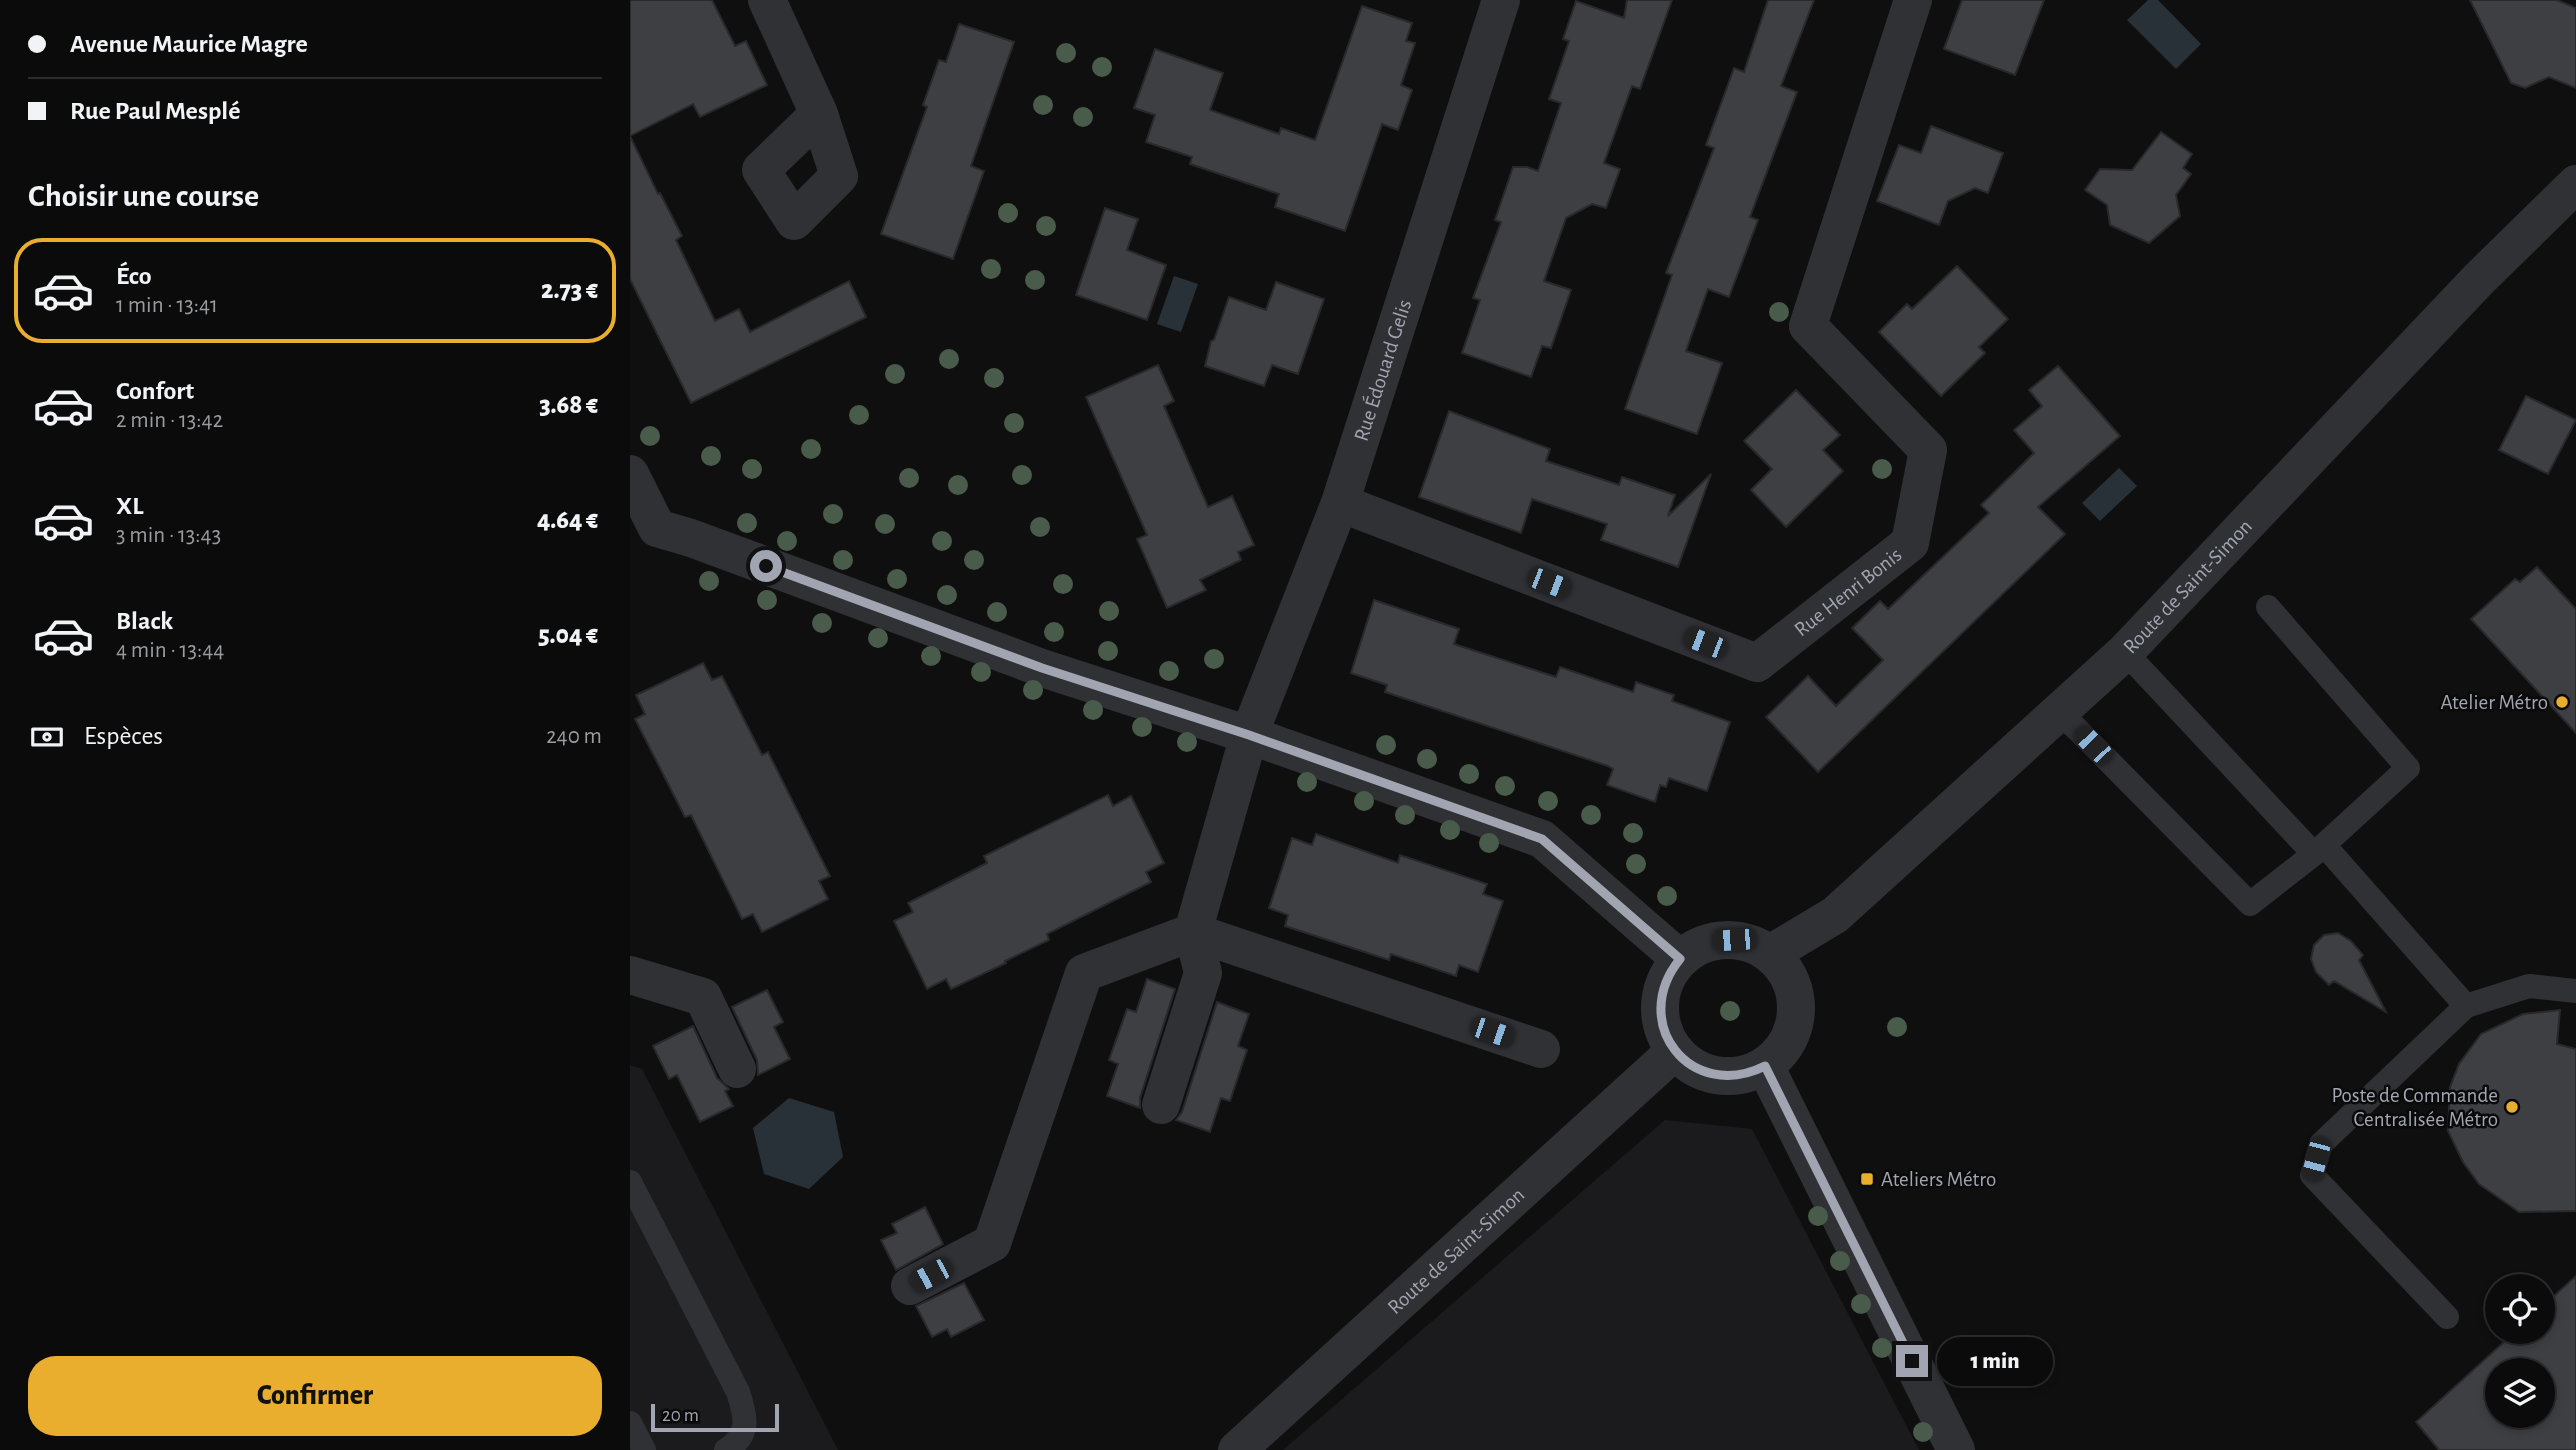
<!DOCTYPE html>
<html lang="fr">
<meta charset="utf-8">
<style>
:root{--surface:#0b0b0c;--page:#141415;--text:#f1f3f6;--muted:#9a9b9d;--line:#2b2b2d;--accent:#eaae2e}
body{margin:0;font-family:"Alegreya Sans",sans-serif;background:var(--page);color:var(--text);height:100vh;display:flex;flex-direction:column;font-size:26px;white-space:nowrap}
*{box-sizing:border-box;margin:0}
p{font-size:23px;color:var(--muted)}
.icon{flex:none;width:38px;height:38px;fill:none;stroke:currentColor;stroke-width:2;stroke-linecap:round;stroke-linejoin:round}
.map{position:relative;flex:1;overflow:hidden}
.sheet{display:flex;flex-direction:column;background:var(--surface);width:630px}
.sheet>*{flex:none}
.hud{display:grid;align-content:center;height:154px;padding:0 28px;background:var(--surface)}
.controls{position:absolute;left:1855px;top:1274px;display:grid;gap:14px}
.controls a{display:grid;place-items:center;width:70px;height:70px;border-radius:50%;background:var(--surface);box-shadow:0 4px 10px #0003,0 0 0 2px var(--line);font-size:35px}
.scale{position:absolute;left:21px;bottom:18px;width:128px;box-sizing:border-box;padding-left:7px;border:4px solid #a1a5b1;border-top:0;font-size:19px;line-height:24px;white-space:nowrap;color:#a1a5b1;-webkit-text-stroke:5px #0a0a0b;paint-order:stroke}
.end{position:absolute;width:32px;height:32px;margin:-16px;border:9px solid #a1a5b1;background:#111;box-shadow:0 0 0 4px #111}
.from{border-radius:50%}
.bubble{position:absolute;height:49px;border-radius:24px;background:var(--surface);box-shadow:0 4px 10px #0003,0 0 0 2px var(--line);font-size:23px;font-weight:800;line-height:49px;text-align:center}
.car{position:absolute;width:21px;height:42px;margin:-21px -10px;border-radius:9px;box-shadow:0 0 5px 2px #0007;background:linear-gradient(#222 24%,#8ab4d8 0 40%,#222 0 76%,#8ab4d8 0 86%,#222 0)}
.hud b{display:flex;align-items:center;gap:24px;height:66px;font-size:26px}
.hud b+b{border-top:2px solid var(--line)}
.hud i{width:18px;height:18px;background:var(--text)}
ul{padding:0;list-style:none}
li{display:flex;align-items:center;gap:21px;height:105px;margin:0 14px 10px;padding:0 14px;border:4px solid transparent;border-radius:28px}
li div{flex:1}
li b{display:block;font-size:26px}
li em{font-style:normal;font-weight:800}
li.selected{border-color:var(--accent)}
li>.icon{width:63px;height:63px;stroke-width:1.5}
h2{padding:0 28px;font-size:32px;line-height:84px}
.pay{display:flex;align-items:center;gap:18px;height:77px;padding:0 28px;font-size:26px}
.pay p{margin-inline-start:auto}
.primary-button{display:flex;gap:14px;margin-top:auto;padding:14px 28px}
.primary-button a{flex:1;height:80px;border-radius:28px;background:var(--accent);color:#111;font-size:28px;font-weight:800;line-height:80px;text-align:center}
main{display:flex;flex:1;min-height:0}
.map>svg:first-child{display:block}
.built{fill:#1b1b1d}
.water{fill:#293138}
.building{fill:#3e3f43;stroke:#29292c;stroke-width:2;fill-rule:evenodd}
.lines{fill:none;stroke-linecap:round;stroke-linejoin:round}
.service{stroke:#303135;stroke-width:24}
.minor{stroke:#303135;stroke-width:38}
.tertiary{stroke:#303135;stroke-width:38}
.tree{fill:#495c4b}
.route{stroke:#a1a5b1;stroke-width:9}
.poi-dot{fill:#eaae2e;stroke:#0a0a0b;stroke-width:2.5}
.labels{text-anchor:middle;stroke-width:5;stroke-linejoin:round;paint-order:stroke}
.street-label{font-size:21px;fill:#a1a5b1;stroke:#0a0a0b}
.poi-label{font-size:21px;fill:#a1a5b1;stroke:#0a0a0b;text-anchor:end}
</style>
<main>
<section class="sheet">
<div class="hud">
<b><i class="from"></i>Avenue Maurice Magre</b>
<b><i></i>Rue Paul Mesplé</b>
</div>
<h2>Choisir une course</h2>
<ul>
<li class="selected"><svg class="icon" aria-label="car" viewBox="0 0 24 24"><path d="M5 17H2v-5l4-1 3-4h7l3 4 3 1v5h-3M9 17h6M6 11h13"/><circle cx="7" cy="17" r="2"/><circle cx="17" cy="17" r="2"/></svg><div><b>Éco</b><p>1 min · 13:41</p></div><em>2.73 €</em></li>
<li><svg class="icon" aria-label="car" viewBox="0 0 24 24"><path d="M5 17H2v-5l4-1 3-4h7l3 4 3 1v5h-3M9 17h6M6 11h13"/><circle cx="7" cy="17" r="2"/><circle cx="17" cy="17" r="2"/></svg><div><b>Confort</b><p>2 min · 13:42</p></div><em>3.68 €</em></li>
<li><svg class="icon" aria-label="car" viewBox="0 0 24 24"><path d="M5 17H2v-5l4-1 3-4h7l3 4 3 1v5h-3M9 17h6M6 11h13"/><circle cx="7" cy="17" r="2"/><circle cx="17" cy="17" r="2"/></svg><div><b>XL</b><p>3 min · 13:43</p></div><em>4.64 €</em></li>
<li><svg class="icon" aria-label="car" viewBox="0 0 24 24"><path d="M5 17H2v-5l4-1 3-4h7l3 4 3 1v5h-3M9 17h6M6 11h13"/><circle cx="7" cy="17" r="2"/><circle cx="17" cy="17" r="2"/></svg><div><b>Black</b><p>4 min · 13:44</p></div><em>5.04 €</em></li>
</ul>
<div class="pay"><svg class="icon" aria-label="cash" viewBox="0 0 24 24"><path d="M3 7h18v10H3z"/><circle cx="12" cy="12" r="2"/></svg>Espèces<p>240 m</p></div>
<div class="primary-button"><a>Confirmer</a></div>
</section>
<div class="map">
<svg width="1946" height="1450" viewBox="0 0 1946 1450">
<rect width="100%" height="100%" fill="#0f0f10"/>
<!-- built -->
<path class="built" d="M0,1065L12,1069L208,1450H0Z
M1035,1120L1122,1129L1289,1450H653Z"/>
<!-- water -->
<path class="water" d="M1518,0H1528L1571,44L1546,69L1497,20Z
M544,276L568,284L551,332L527,324Z
M1489,468L1507,486L1470,521L1452,503Z
M159,1098L204,1112L213,1157L179,1189L134,1174L123,1128Z"/>
<!-- building -->
<path class="building" d="M0,0H82L105,46L116,41L137,85L70,117L63,104L0,136Z
M997,0H1042L1010,89L1002,86L974,163L990,169L976,208L962,204L936,218L914,281L941,290L921,348L912,346L901,377L832,353L850,300L843,298L871,222L865,220L883,167H897L908,171L931,103L919,99L939,41L933,39L946,1L994,18Z
M1138,0H1184L1151,86L1167,92L1120,217L1128,220L1099,297L1078,289L1056,351L1092,363L1067,434L995,409L1042,275L1036,273L1084,148L1076,145L1104,68L1114,72Z
M1332,0H1414L1385,75L1314,49Z
M1840,0H1927L1946,8V88L1919,77L1895,88L1881,83Z
M732,6L782,23L776,41L785,43L771,85L782,90L768,130L752,124L715,231L645,207L649,194L560,164L562,157L516,142L525,115L504,108L525,49L593,73L580,110L649,134L651,128L685,140Z
M329,24L384,42L341,166L354,171L323,259L251,234L297,107L293,105L309,60L316,62Z
M1301,126L1373,153L1358,193L1345,188L1318,201L1309,225L1247,201L1269,145L1291,153Z
M1531,132L1562,154L1553,168L1561,174L1546,195L1550,216L1519,243L1480,225L1477,205L1455,190L1470,169L1502,170Z
M0,136L28,194L30,193L52,236L46,240L85,321L109,309L120,332L219,281L236,317L61,403L0,279Z
M475,208L508,219L497,250L536,265L517,320L446,295Z
M1327,266L1378,319L1349,347L1355,353L1311,396L1249,332L1277,304L1282,309Z
M646,282L694,299L668,374L642,365L634,386L575,366L581,341L584,340L599,297L636,310Z
M528,365L544,401L534,406L578,507L602,496L624,545L608,552L611,560L570,580L576,590L537,608L507,539L517,535L456,397Z
M1428,366L1490,436L1408,507L1435,534L1188,772L1136,717L1178,676L1206,706L1253,660L1222,628L1250,601L1258,609L1359,513L1351,505L1404,453L1384,430L1412,406L1399,390Z
M1166,390L1210,435L1193,450L1213,471L1156,527L1121,490L1142,469L1114,441Z
M1896,396L1946,420L1918,474L1869,450Z
M819,411L920,449L916,461L989,485L992,477L1045,495L1038,516L1081,474L1048,567L971,540L977,524L902,499L891,533L789,497Z
M1907,567L1946,609V733L1841,619L1885,579L1890,582Z
M744,600L829,629L824,644L926,677L930,667L1003,692L1006,682L1044,695L1042,701L1100,722L1077,791L1039,778L1036,787L1030,785L1025,802L977,785L983,769L978,766L755,692L757,685L721,673Z
M73,663L82,680L92,676L132,755L138,752L200,876L189,881L198,899L132,932L123,914L112,919L61,815L55,817L5,719L15,714L6,695Z
M478,795L483,806L501,796L534,863L516,872L521,882L417,934L419,940L375,961L376,963L321,989L316,979L297,989L264,921L283,912L278,903L357,863L354,856Z
M686,834L768,863L770,855L857,884L853,894L873,901L848,972L829,965L826,976L761,954L759,960L655,926L658,915L639,908L662,838L682,845Z
M1708,933L1721,941L1733,955L1729,960L1756,1012L1704,981L1699,985L1686,972L1681,959L1684,945L1694,935Z
M517,979L545,989L510,1098V1108L477,1096L488,1064L479,1060L497,1009L506,1012Z
M137,990L153,1022L144,1027L160,1059L128,1075L127,1060L102,1007Z
M587,1002L619,1014L608,1046L617,1050L600,1101L591,1098L580,1132L546,1120L552,1112Z
M1930,1010L1927,1044L1946,1049V1211L1889,1212L1849,1184L1833,1162L1818,1131L1820,1087L1829,1064L1851,1034L1893,1014Z
M63,1026L87,1078L99,1089L95,1091L103,1106L70,1122L47,1075L39,1079L23,1046Z
M295,1207L313,1244L266,1270L251,1240L267,1233L262,1224Z
M1946,1276V1450H1809L1786,1422L1885,1332H1913V1306ZM1867,1370H1913V1416H1867Z
M334,1283L354,1320L321,1337L317,1329L302,1337L286,1306Z"/>
<g class="lines">
<!-- service -->
<path class="service" d="M1495,652L1684,854
M1428,714L1445,727L1620,904L1684,854L1778,768L1638,607
M1694,845L1836,1006L1899,986L1946,991
M0,1182L108,1392C116,1416 121,1435 96,1450
M1817,1317L1682,1175L1691,1144L1836,1006
M0,1423L14,1450"/>
<!-- minor -->
<g class="minor">
<path d="M137,0L189,114L209,176L164,221L131,170L189,114"/>
<path id="s1" d="M710,503L1127,663L1280,543L1298,450L1178,326L1283,0"/>
<path id="s2" d="M1140,954L1205,915L1495,652L1849,279L1946,184"/>
<path d="M0,975L73,997L107,1069"/>
<path id="s3" d="M531,1105L573,973L563,932L619,735L710,503L871,0"/>
<path d="M280,1286L362,1243L454,973L563,932L911,1049"/>
<path id="s4" d="M607,1450L1045,1051"/>
</g>
<!-- tertiary -->
<path class="tertiary" d="M0,474L27,528L61,538L412,668L619,735L912,839L1050,959
M1030 1008a68 68 0 1 1 136 0a68 68 0 1 1-136 0Z
M1135,1066L1326,1450"/>
</g>
<!-- trees -->
<g class="tree">
<circle cx="436" cy="53" r="10"/>
<circle cx="472" cy="67" r="10"/>
<circle cx="413" cy="105" r="10"/>
<circle cx="453" cy="117" r="10"/>
<circle cx="378" cy="213" r="10"/>
<circle cx="416" cy="226" r="10"/>
<circle cx="361" cy="269" r="10"/>
<circle cx="405" cy="280" r="10"/>
<circle cx="1149" cy="312" r="10"/>
<circle cx="319" cy="359" r="10"/>
<circle cx="265" cy="374" r="10"/>
<circle cx="364" cy="378" r="10"/>
<circle cx="229" cy="415" r="10"/>
<circle cx="384" cy="423" r="10"/>
<circle cx="20" cy="436" r="10"/>
<circle cx="181" cy="449" r="10"/>
<circle cx="81" cy="456" r="10"/>
<circle cx="122" cy="469" r="10"/>
<circle cx="1252" cy="469" r="10"/>
<circle cx="392" cy="475" r="10"/>
<circle cx="279" cy="478" r="10"/>
<circle cx="328" cy="485" r="10"/>
<circle cx="203" cy="514" r="10"/>
<circle cx="117" cy="523" r="10"/>
<circle cx="255" cy="524" r="10"/>
<circle cx="410" cy="527" r="10"/>
<circle cx="157" cy="541" r="10"/>
<circle cx="312" cy="541" r="10"/>
<circle cx="213" cy="560" r="10"/>
<circle cx="344" cy="560" r="10"/>
<circle cx="267" cy="579" r="10"/>
<circle cx="79" cy="581" r="10"/>
<circle cx="433" cy="584" r="10"/>
<circle cx="317" cy="595" r="10"/>
<circle cx="137" cy="600" r="10"/>
<circle cx="479" cy="611" r="10"/>
<circle cx="367" cy="612" r="10"/>
<circle cx="192" cy="623" r="10"/>
<circle cx="424" cy="632" r="10"/>
<circle cx="248" cy="638" r="10"/>
<circle cx="478" cy="651" r="10"/>
<circle cx="301" cy="656" r="10"/>
<circle cx="584" cy="659" r="10"/>
<circle cx="539" cy="671" r="10"/>
<circle cx="351" cy="672" r="10"/>
<circle cx="403" cy="690" r="10"/>
<circle cx="463" cy="710" r="10"/>
<circle cx="512" cy="727" r="10"/>
<circle cx="557" cy="742" r="10"/>
<circle cx="756" cy="745" r="10"/>
<circle cx="797" cy="759" r="10"/>
<circle cx="839" cy="774" r="10"/>
<circle cx="677" cy="782" r="10"/>
<circle cx="875" cy="786" r="10"/>
<circle cx="734" cy="801" r="10"/>
<circle cx="918" cy="801" r="10"/>
<circle cx="775" cy="815" r="10"/>
<circle cx="961" cy="815" r="10"/>
<circle cx="820" cy="830" r="10"/>
<circle cx="1003" cy="833" r="10"/>
<circle cx="859" cy="843" r="10"/>
<circle cx="1006" cy="864" r="10"/>
<circle cx="1037" cy="896" r="10"/>
<circle cx="1100" cy="1011" r="10"/>
<circle cx="1267" cy="1027" r="10"/>
<circle cx="1188" cy="1216" r="10"/>
<circle cx="1210" cy="1261" r="10"/>
<circle cx="1231" cy="1304" r="10"/>
<circle cx="1252" cy="1348" r="10"/>
<circle cx="1293" cy="1432" r="10"/>
</g>
<g class="lines">
<!-- route -->
<path class="route" d="M136,566L412,668L619,735L912,839L1050,959C998,1023 1061,1103 1135,1066L1282,1361"/>
</g>
<!-- markers -->
<g class="poi-dot">
<circle cx="1932" cy="702" r="7"/>
<circle cx="1882" cy="1107" r="7"/>
<rect x="1230" y="1172" width="14" height="14" rx="3.5"/>
</g>
<g class="labels">
<!-- street labels -->
<g class="street-label">
<text dy="7" stroke="none"><textPath href="#s3" startOffset="774">Rue Édouard Gelis</textPath></text>
<text dy="7" stroke="none"><textPath href="#s2" startOffset="558">Route de Saint-Simon</textPath></text>
<text dy="7" stroke="none"><textPath href="#s1" startOffset="562">Rue Henri Bonis</textPath></text>
<text dy="7" stroke="none"><textPath href="#s4" startOffset="296">Route de Saint-Simon</textPath></text>
</g>
<!-- poi labels -->
<g class="poi-label">
<text x="1918" y="709">Atelier Métro</text>
<text x="1868" y="1102">Poste de Commande<tspan x="1868" dy="24">Centralisée Métro</tspan></text>
<text x="1251" y="1186" text-anchor="start">Ateliers Métro</text>
</g>
</g>
</svg>
<div class="controls">
<a><svg class="icon" aria-label="locate" viewBox="0 0 24 24"><circle cx="12" cy="12" r="6"/><path d="M12 2v4M12 18v4M2 12h4M18 12h4"/></svg></a>
<a><svg class="icon" aria-label="layers" viewBox="0 0 24 24"><path d="M12 4l9 5-9 5-9-5zM3 14l9 5 9-5"/></svg></a>
</div>
<div class="scale">20 m</div>
<i class="end from" style="left:136px;top:566px"></i>
<i class="end" style="left:1282px;top:1361px"></i>
<div class="bubble" style="left:1307px;top:1337px;width:116px">1 min</div>
<i class="car" style="left:919px;top:583px;rotate:111deg"></i>
<i class="car" style="left:1075px;top:643px;rotate:291deg"></i>
<i class="car" style="left:1463px;top:745px;rotate:316deg"></i>
<i class="car" style="left:1104px;top:940px;rotate:267deg"></i>
<i class="car" style="left:862px;top:1032px;rotate:109deg"></i>
<i class="car" style="left:1686px;top:1159px;rotate:195deg"></i>
<i class="car" style="left:301px;top:1275px;rotate:242deg"></i>
</div>
</main>
